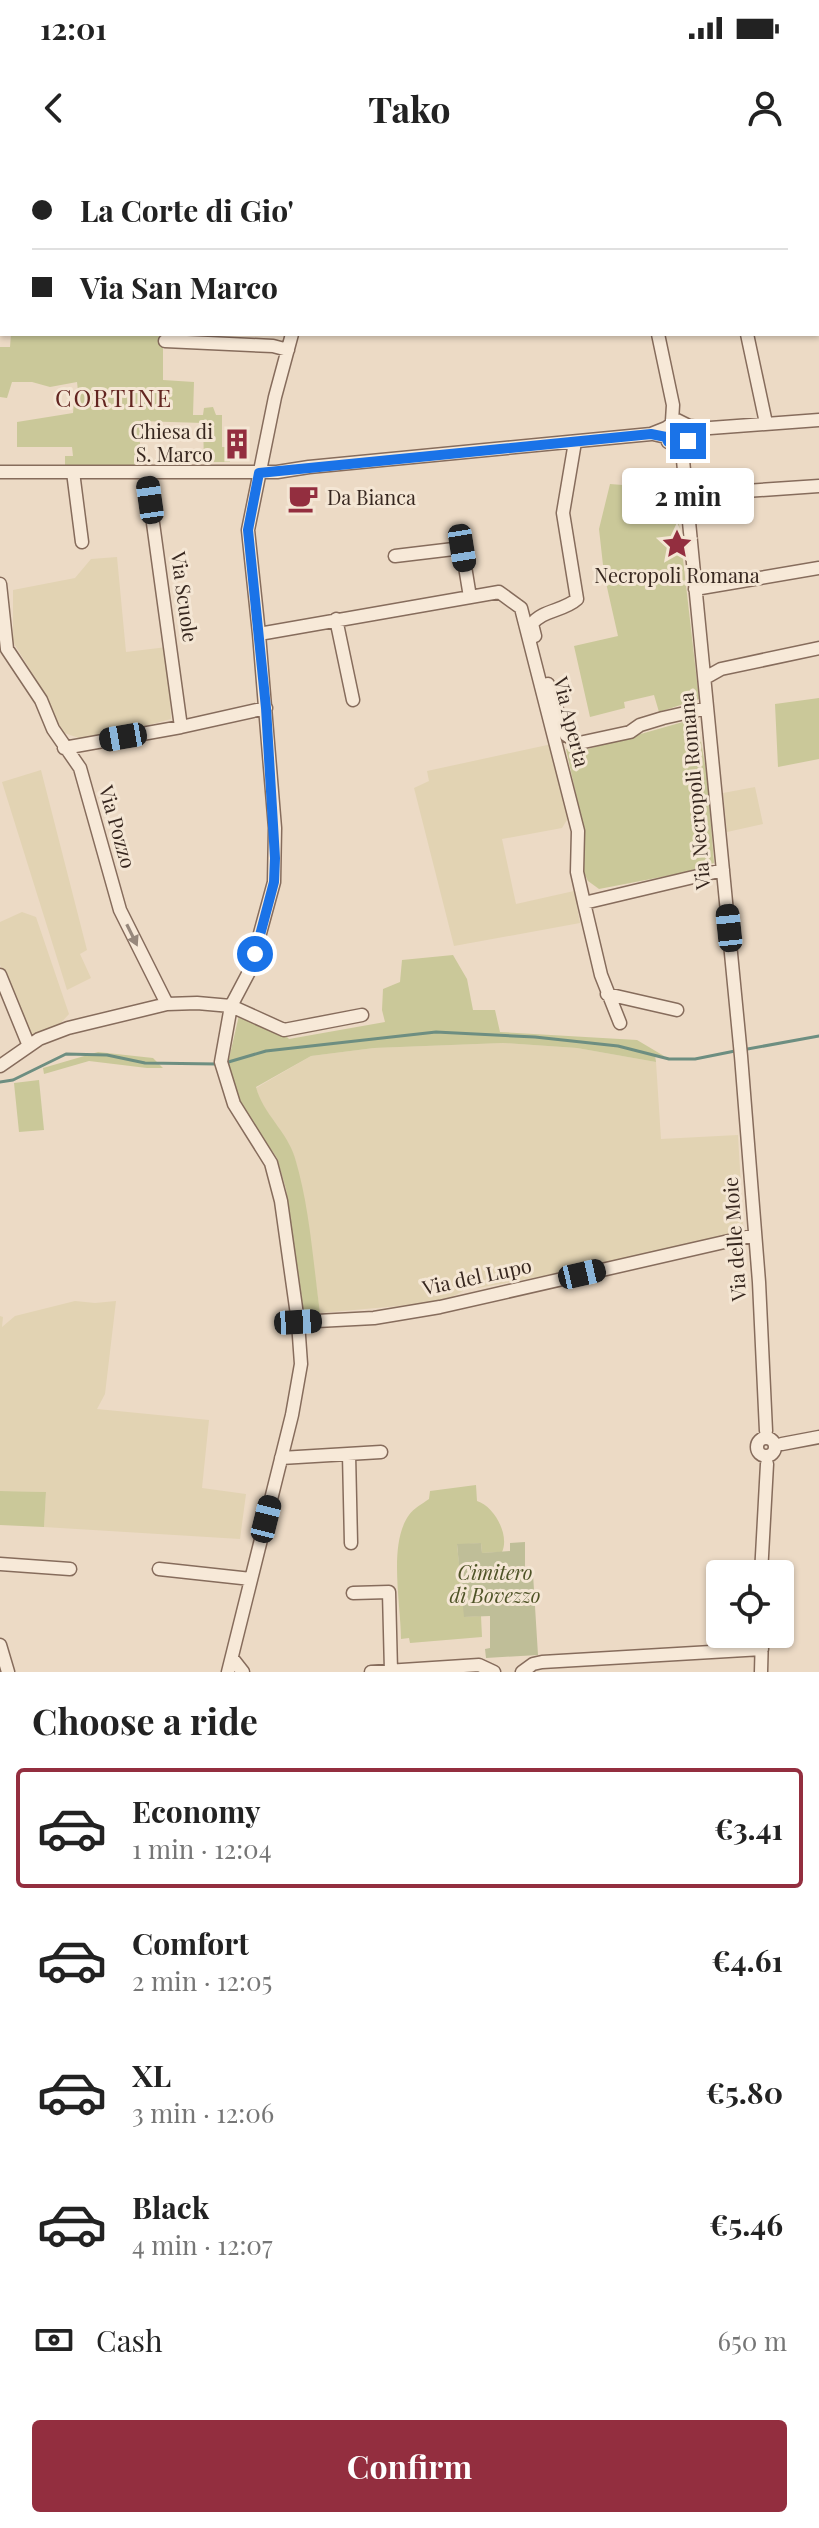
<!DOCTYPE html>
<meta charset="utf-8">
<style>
:root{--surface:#fff;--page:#f6f6f6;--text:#222;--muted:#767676;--line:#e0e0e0;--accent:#932e3f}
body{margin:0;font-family:"Playfair Display",serif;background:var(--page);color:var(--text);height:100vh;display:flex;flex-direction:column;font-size:30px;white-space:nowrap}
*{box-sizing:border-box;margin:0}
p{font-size:26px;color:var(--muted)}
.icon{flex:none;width:44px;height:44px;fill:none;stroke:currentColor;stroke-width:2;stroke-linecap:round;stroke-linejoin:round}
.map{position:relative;height:1512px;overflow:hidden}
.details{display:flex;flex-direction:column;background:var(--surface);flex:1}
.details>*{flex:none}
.banner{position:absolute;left:0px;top:0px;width:820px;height:176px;box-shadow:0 2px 6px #0004;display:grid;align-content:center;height:176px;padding:0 32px;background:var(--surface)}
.controls{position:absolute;left:706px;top:1400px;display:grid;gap:16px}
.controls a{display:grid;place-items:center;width:88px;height:88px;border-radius:8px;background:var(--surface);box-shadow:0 2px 6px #0004;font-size:40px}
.end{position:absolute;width:36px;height:36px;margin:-18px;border:10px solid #1a73e8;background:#fff;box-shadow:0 0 0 4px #fff}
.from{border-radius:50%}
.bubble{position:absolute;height:56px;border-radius:8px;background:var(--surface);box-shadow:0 2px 6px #0004;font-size:26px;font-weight:700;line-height:56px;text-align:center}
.car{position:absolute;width:24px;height:48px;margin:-24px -12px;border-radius:10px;box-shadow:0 0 6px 2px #0007;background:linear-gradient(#222 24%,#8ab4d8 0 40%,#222 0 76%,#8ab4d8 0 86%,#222 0)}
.banner b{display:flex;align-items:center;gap:28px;height:76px;font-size:30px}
.banner b+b{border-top:2px solid var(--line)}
.banner i{width:20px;height:20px;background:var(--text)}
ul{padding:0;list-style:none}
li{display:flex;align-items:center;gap:24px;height:120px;margin:0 16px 12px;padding:0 16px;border:4px solid transparent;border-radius:8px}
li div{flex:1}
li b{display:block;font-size:30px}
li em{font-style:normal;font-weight:700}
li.active{border-color:var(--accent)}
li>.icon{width:72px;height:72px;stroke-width:1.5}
h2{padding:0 32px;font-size:36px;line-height:96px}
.pay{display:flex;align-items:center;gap:20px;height:88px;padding:0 32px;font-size:30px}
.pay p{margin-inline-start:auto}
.button{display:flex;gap:16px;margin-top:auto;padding:16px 32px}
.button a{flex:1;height:92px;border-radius:8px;background:var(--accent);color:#fff;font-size:32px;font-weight:700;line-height:92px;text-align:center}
.status{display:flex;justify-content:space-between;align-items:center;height:56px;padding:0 40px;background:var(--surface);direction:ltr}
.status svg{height:22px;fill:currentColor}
header{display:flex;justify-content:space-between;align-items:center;height:104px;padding:0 32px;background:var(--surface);font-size:36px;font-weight:700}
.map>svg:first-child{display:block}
.farmland{fill:#e2d3b3}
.green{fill:#cac899}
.cemetery{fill:#bfbe98}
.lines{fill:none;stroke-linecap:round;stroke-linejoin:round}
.stream{stroke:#6d8e81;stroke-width:3}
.minor-casing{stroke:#866c5c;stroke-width:15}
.major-casing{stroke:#543b30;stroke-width:19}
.minor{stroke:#f7e9d8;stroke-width:12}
.major{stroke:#eec99e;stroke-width:16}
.oneway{fill:#97887c}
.route{stroke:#1a73e8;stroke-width:10}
.labels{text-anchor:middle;stroke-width:6;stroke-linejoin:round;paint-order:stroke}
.poi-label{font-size:20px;fill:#37271f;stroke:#f4e6d4;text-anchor:end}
.street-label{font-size:20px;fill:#37271f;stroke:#f4e6d4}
.park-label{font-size:20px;font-style:italic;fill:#4e5326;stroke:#f4e6d4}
.quarter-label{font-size:24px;letter-spacing:2px;fill:#622420;stroke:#f4e6d4}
</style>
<div class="status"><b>12:01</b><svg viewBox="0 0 49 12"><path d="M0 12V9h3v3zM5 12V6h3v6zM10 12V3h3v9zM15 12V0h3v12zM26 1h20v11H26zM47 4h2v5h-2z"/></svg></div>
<header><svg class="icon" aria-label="back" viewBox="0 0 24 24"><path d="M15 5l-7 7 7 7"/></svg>Tako<svg class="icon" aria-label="person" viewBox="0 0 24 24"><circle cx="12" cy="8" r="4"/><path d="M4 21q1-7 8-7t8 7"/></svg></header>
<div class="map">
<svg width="819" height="1512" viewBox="0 0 819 1512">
<rect width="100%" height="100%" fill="#ecdac5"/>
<!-- farmland -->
<path class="farmland" d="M117,397L126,492L167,487L171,559L111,575L82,579L58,571L37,521L13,482V430L75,418L91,399Z
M552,584L570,655L562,668L502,679L516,744L574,731L580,763L454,786L414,628L429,621L427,611Z
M41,610L87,790L80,794L91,818L67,830L2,622Z
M755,627L763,664L727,672L723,633Z
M22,752L36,757L69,854L58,866L31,880L0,805V762Z
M503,883L577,888L656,902L661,979L738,975L743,1063L740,1070L734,1074L587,1108L478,1128L474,1123L465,1124L463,1131L448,1139L410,1145L320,1153L305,1045L295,999L289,984L260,941L256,928L311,896L374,888Z
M75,1141L95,1143L116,1141L105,1234L97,1249L209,1260L202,1328L246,1334L240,1379L44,1367L46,1332L0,1331V1156L3,1157L2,1167L15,1156Z"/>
<!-- green -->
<path class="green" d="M11,174L91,176L163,174V220L194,222L193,255H203L204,248L213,247L216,255H222V287H230V302H204L203,263L139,261L141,306L65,307V296H73L72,287H17V262L73,253L75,233L78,231L77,222L50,227L32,222H12L7,238L0,237V187H10Z
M610,324L675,329L699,539L659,552L654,535L624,542L625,548L590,557L574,486L618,476L604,414L599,369Z
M819,538V599L778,607L775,544Z
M697,558L707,616L714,703L682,713L599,729L588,721L583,711L584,671L566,589H588Z
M453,795L467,819L473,850H495L500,872L637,880L664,896L655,895L656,902L577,888L503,883L374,888L311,896L256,927C263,954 287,971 295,998C310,1048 313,1102 320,1153L304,1154L286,1029L277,998L242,947L228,903L240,851L281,871L289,879L385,862L382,850L383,829L400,822L402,800Z
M98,892L153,898L163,908H147L89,901L44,914L43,908Z
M39,920L44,970L19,972L14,923Z
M476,1325L477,1341C494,1346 510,1375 502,1392L482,1393L481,1383L457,1385L465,1457L481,1456L482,1477L410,1483L409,1478L401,1479C401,1444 388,1384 409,1355C414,1348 422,1344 429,1339L430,1331Z
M0,1331L46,1332L44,1367L0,1365Z"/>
<!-- cemetery -->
<path class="cemetery" d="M525,1382V1414H533L538,1495L486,1498L485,1489L490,1488V1456L464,1457L457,1384L481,1383L482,1393L510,1391V1383Z"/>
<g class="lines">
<!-- stream -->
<path class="stream" d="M742,890L819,876
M225,903L266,891L436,872L535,877L618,886L669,899H695L735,891
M0,922L13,920L66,894L107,895L145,903L217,904"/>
<!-- minor casing -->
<g class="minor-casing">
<path id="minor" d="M622,0V2
M713,0L714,2
M325,2L326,0
M658,174L673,245L672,261
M747,174L766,263
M165,181L273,186L288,190
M653,274L666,277L668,282L677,286L688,281
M685,284L683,300L741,896L759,1122L766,1271
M0,312H277L309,307L651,274L666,268L677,260L689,266L710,268L819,260
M73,312L82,382
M146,312L181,567
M687,335L819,326
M395,396L462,388L470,437
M0,424L7,489L41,540L53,569L80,608L120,750L167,844
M695,429L819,408
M336,459L353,540
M259,474L499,432L521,448L578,671L577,712L584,743L723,710
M535,476L532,464C542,450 564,451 577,439L563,353L575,282
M705,518L721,509L819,488
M548,524L566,575L579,583L630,572L640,565L663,558L707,548
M64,588L181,567L266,548
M584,743L601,815L620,863
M0,815L29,886
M607,834L677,850
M0,906L39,879L68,868L167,844L197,843L231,846L284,870L362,855
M298,1162L374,1158L440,1147L755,1075
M757 1287a9 9 0 1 1 18 0a9 9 0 1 1-18 0Z
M782,1284L819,1277
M349,1294L351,1383
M281,1298L381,1292
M0,1404L70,1409
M159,1409L251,1419
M761,1414L767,1304
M353,1433L389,1432L391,1511
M0,1485L8,1512
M232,1498L243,1512
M228,1512L292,1255L301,1204L298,1162L281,1041L271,1003L234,944L221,902L231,846L250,810L274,722L275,668L259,474L248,370L275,237L292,174
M371,1512L479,1505L494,1512
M522,1512L533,1504L542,1502L762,1489
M761,1512L762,1474"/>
</g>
<!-- major casing -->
<g class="major-casing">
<path id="major" d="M810,0L811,2
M818,23L819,26"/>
</g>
<!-- minor -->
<use href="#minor" class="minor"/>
<!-- major -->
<use href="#major" class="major"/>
</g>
<!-- one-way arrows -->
<defs><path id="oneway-solid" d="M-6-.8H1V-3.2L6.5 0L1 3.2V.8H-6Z" transform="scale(2)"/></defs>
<use class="oneway" href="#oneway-solid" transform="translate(132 775) rotate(64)"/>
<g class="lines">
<!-- route -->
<path class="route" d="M255,794L274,722L275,698L266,548L248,370L259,313L651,274L666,277L668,282L677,286L688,281"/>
</g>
<!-- icons -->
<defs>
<g id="building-bare" transform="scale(2.4)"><path d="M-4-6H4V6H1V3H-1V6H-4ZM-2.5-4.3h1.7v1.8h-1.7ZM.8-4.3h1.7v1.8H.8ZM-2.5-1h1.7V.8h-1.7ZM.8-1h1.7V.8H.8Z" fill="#932e3f" stroke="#f4e6d4" stroke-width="2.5" paint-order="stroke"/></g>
<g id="cafe-bare" transform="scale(2.4)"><path d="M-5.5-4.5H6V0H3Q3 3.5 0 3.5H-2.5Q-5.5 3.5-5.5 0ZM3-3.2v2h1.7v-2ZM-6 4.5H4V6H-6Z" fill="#932e3f" stroke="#f4e6d4" stroke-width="2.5" paint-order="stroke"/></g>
<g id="sight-bare" transform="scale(2.4)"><path d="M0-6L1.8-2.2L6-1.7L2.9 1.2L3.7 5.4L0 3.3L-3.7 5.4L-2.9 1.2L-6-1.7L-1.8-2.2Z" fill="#932e3f" stroke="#f4e6d4" stroke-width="2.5" paint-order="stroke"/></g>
</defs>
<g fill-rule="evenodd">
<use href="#building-bare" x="237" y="284"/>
<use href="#cafe-bare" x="303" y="338"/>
<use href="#sight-bare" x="677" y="384"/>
</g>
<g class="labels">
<!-- poi labels -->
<g class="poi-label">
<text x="213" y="279">Chiesa di<tspan x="213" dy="23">S. Marco</tspan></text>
<text x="327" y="345" text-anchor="start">Da Bianca</text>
<text x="677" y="423" text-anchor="middle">Necropoli Romana</text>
</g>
<!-- street labels -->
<g class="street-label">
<text transform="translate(184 437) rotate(82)" y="7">Via Scuole</text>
<text transform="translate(571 562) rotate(76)" y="7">Via Aperta</text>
<text transform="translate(695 631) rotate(-95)" y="7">Via Necropoli Romana</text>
<text transform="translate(117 667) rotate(74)" y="7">Via Pozzo</text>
<text transform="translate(735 1079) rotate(-94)" y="7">Via delle Moie</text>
<text transform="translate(477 1117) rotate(-12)" y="7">Via del Lupo</text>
</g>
<!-- park labels -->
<g class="park-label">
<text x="495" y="1420">Cimitero<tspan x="495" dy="23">di Bovezzo</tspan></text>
</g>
<!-- quarter labels -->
<g class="quarter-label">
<text x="114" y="247">CORTINE</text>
</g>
</g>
</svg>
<div class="controls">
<a><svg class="icon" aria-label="locate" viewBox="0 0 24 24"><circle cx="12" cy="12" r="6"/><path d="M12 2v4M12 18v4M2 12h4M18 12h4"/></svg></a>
</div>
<i class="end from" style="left:255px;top:794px"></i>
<i class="end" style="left:688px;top:281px"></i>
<div class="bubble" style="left:622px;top:308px;width:132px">2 min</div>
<i class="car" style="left:150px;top:340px;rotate:352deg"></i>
<i class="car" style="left:462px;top:388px;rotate:171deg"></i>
<i class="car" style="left:123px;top:577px;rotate:260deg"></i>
<i class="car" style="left:729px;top:768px;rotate:354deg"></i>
<i class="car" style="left:582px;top:1114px;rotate:77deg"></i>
<i class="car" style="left:298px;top:1162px;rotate:87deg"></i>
<i class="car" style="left:266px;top:1359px;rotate:14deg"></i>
<div class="banner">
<b><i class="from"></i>La Corte di Gio'</b>
<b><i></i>Via San Marco</b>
</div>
</div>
<section class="details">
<h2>Choose a ride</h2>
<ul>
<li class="active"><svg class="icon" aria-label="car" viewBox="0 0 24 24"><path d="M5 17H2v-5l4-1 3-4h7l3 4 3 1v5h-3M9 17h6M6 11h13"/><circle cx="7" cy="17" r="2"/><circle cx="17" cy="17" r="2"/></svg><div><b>Economy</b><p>1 min · 12:04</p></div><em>€3.41</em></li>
<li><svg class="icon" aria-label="car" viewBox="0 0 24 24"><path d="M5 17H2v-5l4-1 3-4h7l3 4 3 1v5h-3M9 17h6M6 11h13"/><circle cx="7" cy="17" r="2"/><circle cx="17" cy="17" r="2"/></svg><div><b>Comfort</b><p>2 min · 12:05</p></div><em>€4.61</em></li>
<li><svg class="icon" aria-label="car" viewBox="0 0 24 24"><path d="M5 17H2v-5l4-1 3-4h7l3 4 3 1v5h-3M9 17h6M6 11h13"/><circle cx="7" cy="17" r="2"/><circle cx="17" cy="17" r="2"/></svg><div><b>XL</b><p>3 min · 12:06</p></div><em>€5.80</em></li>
<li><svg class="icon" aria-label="car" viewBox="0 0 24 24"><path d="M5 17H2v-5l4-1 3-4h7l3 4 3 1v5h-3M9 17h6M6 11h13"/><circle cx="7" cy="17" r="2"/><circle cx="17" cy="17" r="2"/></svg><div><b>Black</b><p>4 min · 12:07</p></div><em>€5.46</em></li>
</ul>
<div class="pay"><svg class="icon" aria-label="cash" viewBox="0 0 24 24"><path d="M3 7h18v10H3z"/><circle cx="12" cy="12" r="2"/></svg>Cash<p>650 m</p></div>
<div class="button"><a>Confirm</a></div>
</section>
